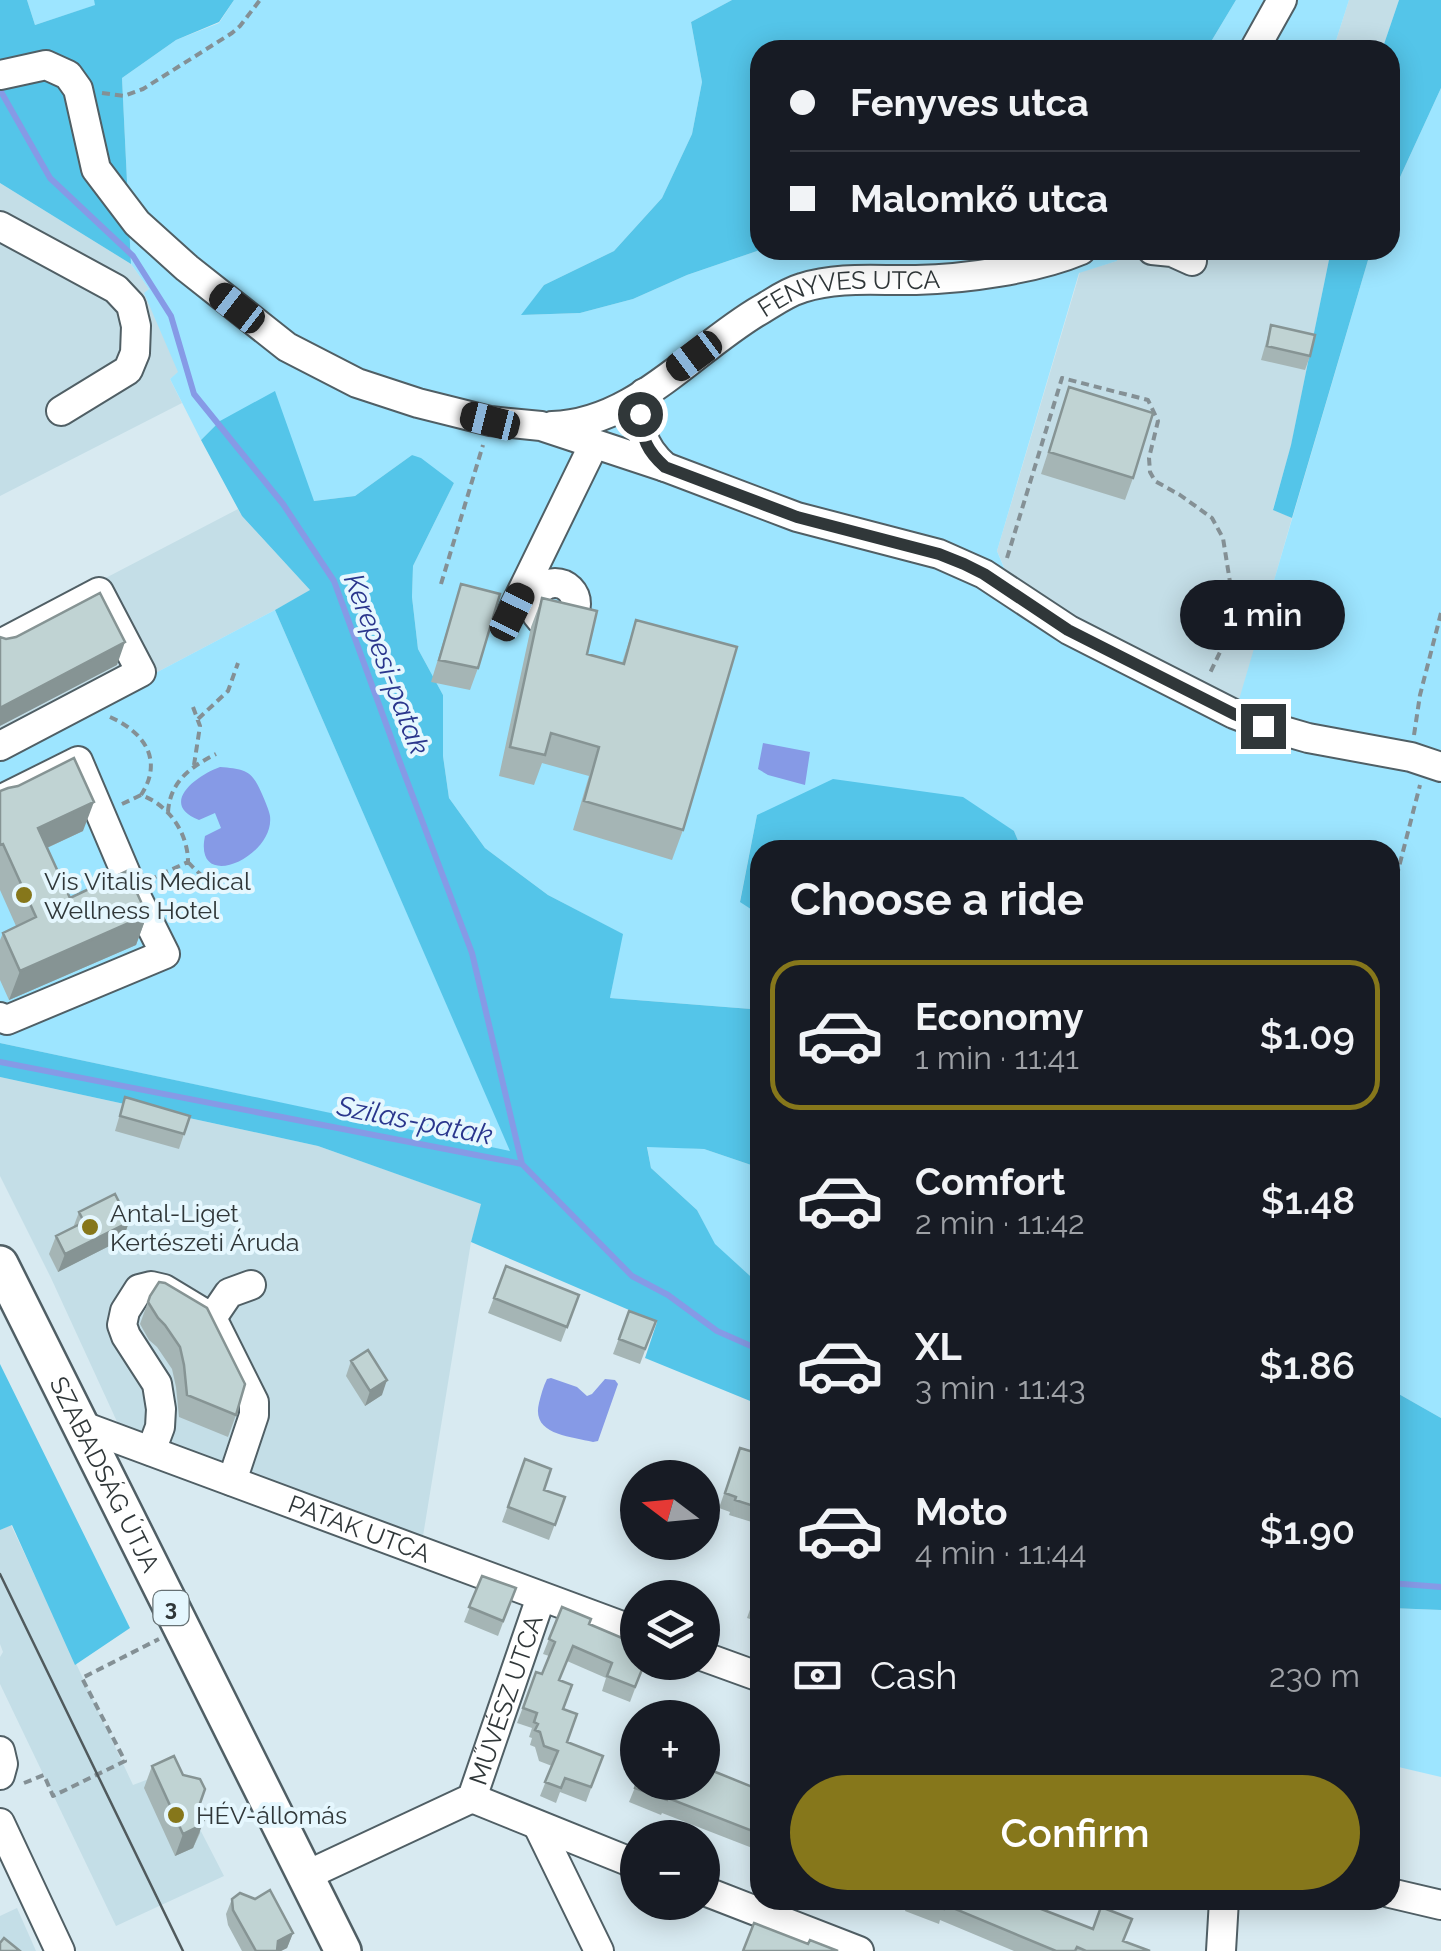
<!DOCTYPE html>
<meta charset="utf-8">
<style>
:root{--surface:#171b24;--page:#242831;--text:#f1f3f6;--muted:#9ea1a6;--line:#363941;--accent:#86771b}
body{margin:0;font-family:Raleway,sans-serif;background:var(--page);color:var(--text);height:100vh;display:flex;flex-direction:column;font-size:38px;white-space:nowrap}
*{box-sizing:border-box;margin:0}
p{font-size:32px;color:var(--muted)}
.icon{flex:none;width:55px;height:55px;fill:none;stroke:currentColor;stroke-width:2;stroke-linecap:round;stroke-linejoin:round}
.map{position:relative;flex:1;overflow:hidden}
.drawer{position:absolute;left:750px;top:840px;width:650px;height:1070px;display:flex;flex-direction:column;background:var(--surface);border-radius:30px;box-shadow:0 5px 25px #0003}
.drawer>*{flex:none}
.top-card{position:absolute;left:750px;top:40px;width:650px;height:220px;border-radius:30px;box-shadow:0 5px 25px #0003;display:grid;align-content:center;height:220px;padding:0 40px;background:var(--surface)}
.needle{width:65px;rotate:286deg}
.buttons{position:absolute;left:620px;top:1460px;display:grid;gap:20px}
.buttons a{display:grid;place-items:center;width:100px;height:100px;border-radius:50%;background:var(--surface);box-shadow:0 5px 25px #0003;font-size:50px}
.end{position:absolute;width:45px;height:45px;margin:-22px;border:12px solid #303739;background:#fff;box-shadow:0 0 0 5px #fff}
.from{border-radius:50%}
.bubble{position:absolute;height:70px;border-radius:35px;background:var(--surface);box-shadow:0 5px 25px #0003;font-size:32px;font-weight:600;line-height:70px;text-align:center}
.car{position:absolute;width:30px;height:60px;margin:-30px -15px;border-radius:12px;box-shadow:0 0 8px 2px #0007;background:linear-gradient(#222 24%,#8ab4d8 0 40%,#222 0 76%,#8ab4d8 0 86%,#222 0)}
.top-card b{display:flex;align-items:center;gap:35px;height:95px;font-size:38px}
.top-card b+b{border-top:2px solid var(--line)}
.top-card i{width:25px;height:25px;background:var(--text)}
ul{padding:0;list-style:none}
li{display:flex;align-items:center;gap:30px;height:150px;margin:0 20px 15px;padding:0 20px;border:5px solid transparent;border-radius:30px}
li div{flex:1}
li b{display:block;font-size:38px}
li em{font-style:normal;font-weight:600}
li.current{border-color:var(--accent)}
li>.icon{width:90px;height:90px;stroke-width:1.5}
h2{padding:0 40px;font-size:45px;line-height:120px}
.pay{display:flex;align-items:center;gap:25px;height:110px;padding:0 40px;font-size:38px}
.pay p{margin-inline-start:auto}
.cta{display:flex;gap:20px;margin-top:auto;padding:20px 40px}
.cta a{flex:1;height:115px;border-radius:60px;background:var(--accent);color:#fff;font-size:40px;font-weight:600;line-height:115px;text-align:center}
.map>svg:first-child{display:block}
.built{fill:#c4dee7}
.green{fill:#9de5ff}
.forest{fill:#54c5e9}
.water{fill:#869ae6}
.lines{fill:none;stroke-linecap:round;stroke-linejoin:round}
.stream{stroke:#869ae6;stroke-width:6}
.minor-casing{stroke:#505f65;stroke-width:32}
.major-casing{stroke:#505f65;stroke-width:40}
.path{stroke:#849095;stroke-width:4;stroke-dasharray:8 5;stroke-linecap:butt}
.minor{stroke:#fff;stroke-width:28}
.major{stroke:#fff;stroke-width:35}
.tram{stroke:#505a5d;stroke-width:2.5}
.wall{fill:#a5b5b5}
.shaded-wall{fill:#869494}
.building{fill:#c0d3d3;stroke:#869494;stroke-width:2.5}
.route{stroke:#303739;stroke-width:12}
.poi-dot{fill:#86771b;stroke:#e5f7fe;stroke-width:4}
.labels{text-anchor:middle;stroke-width:8;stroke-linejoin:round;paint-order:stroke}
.shield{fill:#e5f7fe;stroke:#667174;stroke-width:2.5}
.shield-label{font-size:22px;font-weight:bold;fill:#303739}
.street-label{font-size:25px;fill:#303739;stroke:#e5f7fe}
.poi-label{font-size:25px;fill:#303739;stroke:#e5f7fe;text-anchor:start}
.water-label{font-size:28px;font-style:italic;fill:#2a368d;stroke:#e5f7fe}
</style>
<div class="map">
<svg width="1441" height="1951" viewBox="0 0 1441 1951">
<rect width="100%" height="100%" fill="#d8eaf1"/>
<!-- built -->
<path class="built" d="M1349,0H1399L1382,50H1333Z
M0,183L131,264L149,289L145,293L179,372L170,379L182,403L0,496Z
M1120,250H1331L1291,446L1273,509L1292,518L1239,703L1010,581L997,551L1080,272L1117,261Z
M238,509L242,516L311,591L0,755V633Z
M0,1077L318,1146L482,1204L471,1242L423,1536L119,1426L51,1278L0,1176Z
M11,1525L133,1785L170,1771L224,1876L116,1926L0,1684V1657L3,1652L0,1644V1530Z
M17,1908L36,1951H0V1916Z"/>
<!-- green -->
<path class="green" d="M27,0H94L96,5L35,25Z
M234,0H732L691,22L702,82L692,134L662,198L614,251L544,285L522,315L580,313L633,299L687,275L760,250H1120L1117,261L1079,273L997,551L1010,582L1238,703L1371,250H1390V199L1441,88V1418L1390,1389V850H1022L1014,831L757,815L740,901L760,915V973L751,1009L610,998L622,934L548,895L485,848L449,798L443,756V695L418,649L412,597L413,566L454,483L412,455L355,496L314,501L220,421L201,440L170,379L178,372L144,293L149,289L131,264L122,78L176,40L219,23Z
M1236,0H1349L1333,50H1206Z
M275,610L511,1152L0,1043V755Z
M647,1146L704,1149L760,1168V1285L714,1244L697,1210L651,1168Z
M1390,1608L1441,1610V1777L1390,1765Z"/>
<!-- forest -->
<path class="forest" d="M0,0H27L35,25L95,5L94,0H234L219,22L176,40L122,78L131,264L0,183Z
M732,0H1236L1206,50H760V250L687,275L633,299L580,313L521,315L544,285L614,251L662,198L692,134L702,82L691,22Z
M1399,0H1441V88L1390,199V50H1382Z
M1331,250H1371L1292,518L1273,510L1291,445Z
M275,391L314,501L355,496L412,455L421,458L454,483L413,566L412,597L418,649L443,695V756L449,798L485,848L548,895L623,934L610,998L751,1009L760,973V1168L704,1149L647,1147L651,1168L697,1210L715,1244L760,1285V1405L645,1358L657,1322L471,1242L481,1204L318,1146L0,1077V1043L510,1151L275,610L310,590L242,516L201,440L220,421Z
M833,779L963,797L1014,831L1022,850H760V915L740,902L757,815Z
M0,1364L130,1628L75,1665L12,1525L0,1530Z
M1390,1389L1441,1418V1610L1390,1608Z"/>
<!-- water -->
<path class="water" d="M763,743L810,752L805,785L768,775L758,769Z
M220,767C245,769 252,770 262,794C265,801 269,810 270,816C275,857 193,894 205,836L221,828L215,813L199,820C158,804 197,775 220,767Z
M551,1378L577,1387L587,1396L592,1394L605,1379L615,1380L618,1384L598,1441L593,1442C570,1436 531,1435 539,1403C541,1395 543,1387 547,1379Z"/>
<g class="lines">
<!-- stream -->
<path class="stream" d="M0,90L50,178L133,256L171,316L194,394L283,504L334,581L401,765L472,953L522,1164
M0,1062L522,1164L632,1276L668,1295L717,1331L760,1350
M1390,1583L1441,1587"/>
<!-- minor casing -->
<g class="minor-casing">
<g id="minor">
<path d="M1254,50L1282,0"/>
<path d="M0,75L46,65L68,75L78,89L96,169L137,223L187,268L287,347L357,383L418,403L490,421L541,426L665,467L797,517L939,554L984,574L1069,630L1234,714L1263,725L1308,738L1411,757L1441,767"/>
<path d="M0,226L116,289L131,305L136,326L135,353L128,370L61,411"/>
<path d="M1152,250L1172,252L1192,261"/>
<path d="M644,393C637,425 640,445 665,467"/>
<path id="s1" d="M552,426C635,424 694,348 762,309C775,301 788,292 802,288C839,276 878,281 916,280C965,279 1036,269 1081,250"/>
<circle cx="555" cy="604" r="21"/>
<path d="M512,612L594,444"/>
<path d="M0,644L99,592L141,672L0,746"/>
<path d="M0,800L78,761L132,888L165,954L7,1020L0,1017"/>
<path d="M212,1318L229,1293L251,1285"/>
<path id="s2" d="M80,1425L638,1632"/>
<path d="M151,1451L160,1427L161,1409L157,1384L126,1336L122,1325L125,1311L139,1289L151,1286L164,1289L212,1318L254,1402V1415L232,1481"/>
<path d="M702,1656L760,1677"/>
<path d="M0,1751L3,1764L0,1775"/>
<path d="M472,1798L638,1865"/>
<path d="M0,1823L60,1951"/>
<path d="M538,1826L599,1951"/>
<path id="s3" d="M305,1876L472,1798L541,1597"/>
<path d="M702,1890L859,1951"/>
<path d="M1390,1893L1441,1905"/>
<path d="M1221,1951L1224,1900"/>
</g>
</g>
<!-- major casing -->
<g class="major-casing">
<g id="major">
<path id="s4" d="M0,1264L343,1951"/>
</g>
</g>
<!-- path -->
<path class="path" d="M102,93L124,96L143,89L232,33L240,26L260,0
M1007,558L1062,378L1148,400L1158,421L1149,458L1150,472L1155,481L1180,495L1212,518L1223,538L1233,601V625L1209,675
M441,584L483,445
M193,707L200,726L194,765
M110,717C144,732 164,760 141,795
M198,719L228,691L238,663
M1414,735L1420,695L1441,613
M122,804L141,795C169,805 188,833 188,862L155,877
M168,812C170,782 190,767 216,754
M188,862C205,880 208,883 233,879
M1390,902L1420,785
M24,1783L44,1775L53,1796L125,1761L82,1678L159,1639"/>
<!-- minor -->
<use href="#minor" class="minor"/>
<!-- major -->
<use href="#major" class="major"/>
<!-- tram -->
<path class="tram" d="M0,1574L183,1951"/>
</g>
<!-- wall -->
<path class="wall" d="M1271,325L1310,356L1305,370L1261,360Z
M1069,387L1133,478L1125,500L1041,474Z
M461,584L478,668L470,690L431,682Z
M542,598L587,654L622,663L636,620L683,830L672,860L573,830L589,776L542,763L534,785L499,776L531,627Z
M0,791L83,831L47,848L70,898L147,915L136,945L9,1000L0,980V940L3,933L16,926L0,890Z
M125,1097L190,1116L179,1149L115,1131Z
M79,1212L129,1222L123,1239L58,1272L49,1254L56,1236L73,1228Z
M506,1266L579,1295L561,1342L488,1313Z
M150,1296L236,1415L228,1437L179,1417L176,1387L172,1369L157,1347L149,1340L140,1324Z
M629,1311L656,1321L640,1364L613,1354Z
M351,1361L382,1395L365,1406L346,1376Z
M740,1448L760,1454V1520L757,1519L755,1523L729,1515L730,1512L719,1508Z
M525,1459L544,1490L565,1497L549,1540L502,1522Z
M482,1576L516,1588L498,1636L464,1622Z
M760,1581V1626L757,1625L759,1622L747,1618Z
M589,1624L638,1662H645L630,1702L602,1691L606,1678L567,1661L559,1680L567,1742L603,1756L586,1802L560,1792L556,1803L540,1796L552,1766L539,1761L535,1747L530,1745L532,1738L529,1737L532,1728L517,1723L536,1672L542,1674L549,1656L543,1654L549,1639Z
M152,1766L199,1806L200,1833L193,1848L175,1856L144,1788Z
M638,1780L760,1790V1851L662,1813L661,1815L629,1802Z
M232,1899L293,1933L287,1948L281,1951H242L228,1925L226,1914Z
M909,1900H1018L1150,1951H1014L940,1920L939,1924L905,1911Z"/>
<!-- shaded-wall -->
<path class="shaded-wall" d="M125,642L117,665L0,726V708Z
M94,802L83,831L27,857L38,828Z
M147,915L136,945L9,1000L20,971Z
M129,1222L123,1239L58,1272L65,1254Z
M387,1380L382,1395L365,1406L370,1391Z
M208,1811L193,1848L175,1856L183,1834Z
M293,1933L287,1948L281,1951H274L278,1941Z"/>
<!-- building -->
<path class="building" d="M1271,325L1315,335L1310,356L1267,346Z
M1069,387L1153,413L1133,478L1049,452Z
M461,584L500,594L478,668L439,660Z
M100,593L125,642L0,708V637L6,639L16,637Z
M542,598L597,611L587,654L624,664L636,620L737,647L683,830L584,801L599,747L551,733L545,755L510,747Z
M74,758L94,802L38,828L70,898L127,871L147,915L20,971L3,933L36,917L3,844L0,845V791L8,788L18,786Z
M125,1097L190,1116L184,1134L120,1116Z
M115,1194L129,1222L65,1254L56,1236L84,1222L79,1212Z
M506,1266L579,1295L567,1327L494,1298Z
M159,1282L165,1283L207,1308L245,1384L236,1415L187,1395L184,1365L180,1347L165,1325L158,1318L148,1302L150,1296Z
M629,1311L656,1321L645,1349L619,1339Z
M368,1350L387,1380L370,1391L351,1361Z
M740,1448L760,1454V1508L735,1500L736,1497L725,1493Z
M525,1459L551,1469L544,1490L565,1497L555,1525L508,1507Z
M482,1576L516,1588L503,1621L469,1607Z
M760,1582V1605L753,1603Z
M562,1607L591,1619L589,1624L622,1638L624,1633L638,1638V1662H645L635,1687L607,1676L612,1663L573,1646L559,1680L572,1685L563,1709L577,1714L567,1742L603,1756L591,1787L565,1778L561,1788L545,1782L558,1751L544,1746L540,1732L535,1730L538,1724L534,1722L537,1713L523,1708L536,1672L542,1674L555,1642L549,1639Z
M174,1756L183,1775L200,1779L205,1789L199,1806L208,1811L201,1825L183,1834L152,1766Z
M708,1769L760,1790V1834L668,1798L667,1800L635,1788L638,1780V1782H702V1771L707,1772Z
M270,1890L293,1933L278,1941L277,1951H256L233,1910L232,1899L240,1893L255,1899Z
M921,1900H1018L1093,1929L1101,1907L1132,1919L1123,1941L1150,1951H1086L1077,1947L1075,1951H1056L946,1905L944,1909Z
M754,1923L808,1944L810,1940L838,1951H743Z
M4,1938L20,1951H0V1943Z"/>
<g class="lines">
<!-- route -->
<path class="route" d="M640,414C642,439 647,451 665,467L797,517L939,554L964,564L984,574L1068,630L1234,714L1263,726"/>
</g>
<!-- markers -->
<g class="poi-dot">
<circle cx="24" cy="895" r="10"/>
<circle cx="90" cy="1227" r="10"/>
<circle cx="176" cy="1815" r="10"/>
</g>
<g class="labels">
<!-- shield labels -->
<rect class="shield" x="153.5" y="1591" width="35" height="34" rx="8"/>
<g class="shield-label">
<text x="171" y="1616">3</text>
</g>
<!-- street labels -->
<g class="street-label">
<text dy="9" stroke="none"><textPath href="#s1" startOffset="335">FENYVES UTCA</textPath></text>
<text dy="9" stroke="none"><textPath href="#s4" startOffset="235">SZABADSÁG ÚTJA</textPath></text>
<text dy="9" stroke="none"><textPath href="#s2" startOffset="298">PATAK UTCA</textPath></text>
<text dy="9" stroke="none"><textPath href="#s3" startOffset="288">MŰVÉSZ UTCA</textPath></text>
</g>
<!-- poi labels -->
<g class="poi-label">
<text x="44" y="890">Vis Vitalis Medical<tspan x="44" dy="29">Wellness Hotel</tspan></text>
<text x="110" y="1222">Antal-Liget<tspan x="110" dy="29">Kertészeti Áruda</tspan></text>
<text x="196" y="1824">HÉV-állomás</text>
</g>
<!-- water labels -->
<g class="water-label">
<text transform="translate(387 664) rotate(69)" y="10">Kerepesi-patak</text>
<text transform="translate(415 1120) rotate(11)" y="10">Szilas-patak</text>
</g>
</g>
</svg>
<div class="buttons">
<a><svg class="needle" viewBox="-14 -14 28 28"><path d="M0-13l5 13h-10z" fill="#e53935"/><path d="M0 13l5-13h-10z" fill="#9ea1a6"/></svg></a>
<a><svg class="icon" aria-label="layers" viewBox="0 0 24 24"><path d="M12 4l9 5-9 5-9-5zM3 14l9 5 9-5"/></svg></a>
<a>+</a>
<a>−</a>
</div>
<i class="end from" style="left:640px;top:414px"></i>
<i class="end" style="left:1263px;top:726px"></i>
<div class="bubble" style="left:1180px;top:580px;width:165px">1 min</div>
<i class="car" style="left:237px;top:308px;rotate:308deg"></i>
<i class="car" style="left:694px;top:356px;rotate:233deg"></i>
<i class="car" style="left:490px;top:421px;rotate:284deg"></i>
<i class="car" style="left:512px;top:612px;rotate:26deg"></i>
<div class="top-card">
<b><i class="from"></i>Fenyves utca</b>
<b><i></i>Malomkő utca</b>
</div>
<section class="drawer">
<h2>Choose a ride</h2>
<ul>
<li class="current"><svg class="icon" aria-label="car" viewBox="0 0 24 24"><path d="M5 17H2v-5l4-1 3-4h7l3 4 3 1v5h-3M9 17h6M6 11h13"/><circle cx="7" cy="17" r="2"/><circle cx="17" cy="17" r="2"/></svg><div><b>Economy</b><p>1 min · 11:41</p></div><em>$1.09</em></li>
<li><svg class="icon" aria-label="car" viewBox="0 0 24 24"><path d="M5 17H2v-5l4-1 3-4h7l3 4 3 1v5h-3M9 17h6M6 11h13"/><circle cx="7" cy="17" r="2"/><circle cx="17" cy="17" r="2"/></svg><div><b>Comfort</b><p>2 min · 11:42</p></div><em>$1.48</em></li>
<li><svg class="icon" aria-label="car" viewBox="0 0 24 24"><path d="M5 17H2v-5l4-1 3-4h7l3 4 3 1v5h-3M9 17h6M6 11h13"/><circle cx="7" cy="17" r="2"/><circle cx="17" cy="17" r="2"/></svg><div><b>XL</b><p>3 min · 11:43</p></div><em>$1.86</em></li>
<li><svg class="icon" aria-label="car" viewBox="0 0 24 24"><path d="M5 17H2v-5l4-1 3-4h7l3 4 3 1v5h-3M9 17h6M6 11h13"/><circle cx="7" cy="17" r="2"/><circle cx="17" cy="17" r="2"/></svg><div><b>Moto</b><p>4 min · 11:44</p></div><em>$1.90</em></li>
</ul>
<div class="pay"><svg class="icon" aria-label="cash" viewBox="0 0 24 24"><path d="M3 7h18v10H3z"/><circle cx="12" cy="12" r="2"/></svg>Cash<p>230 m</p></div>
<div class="cta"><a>Confirm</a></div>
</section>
</div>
